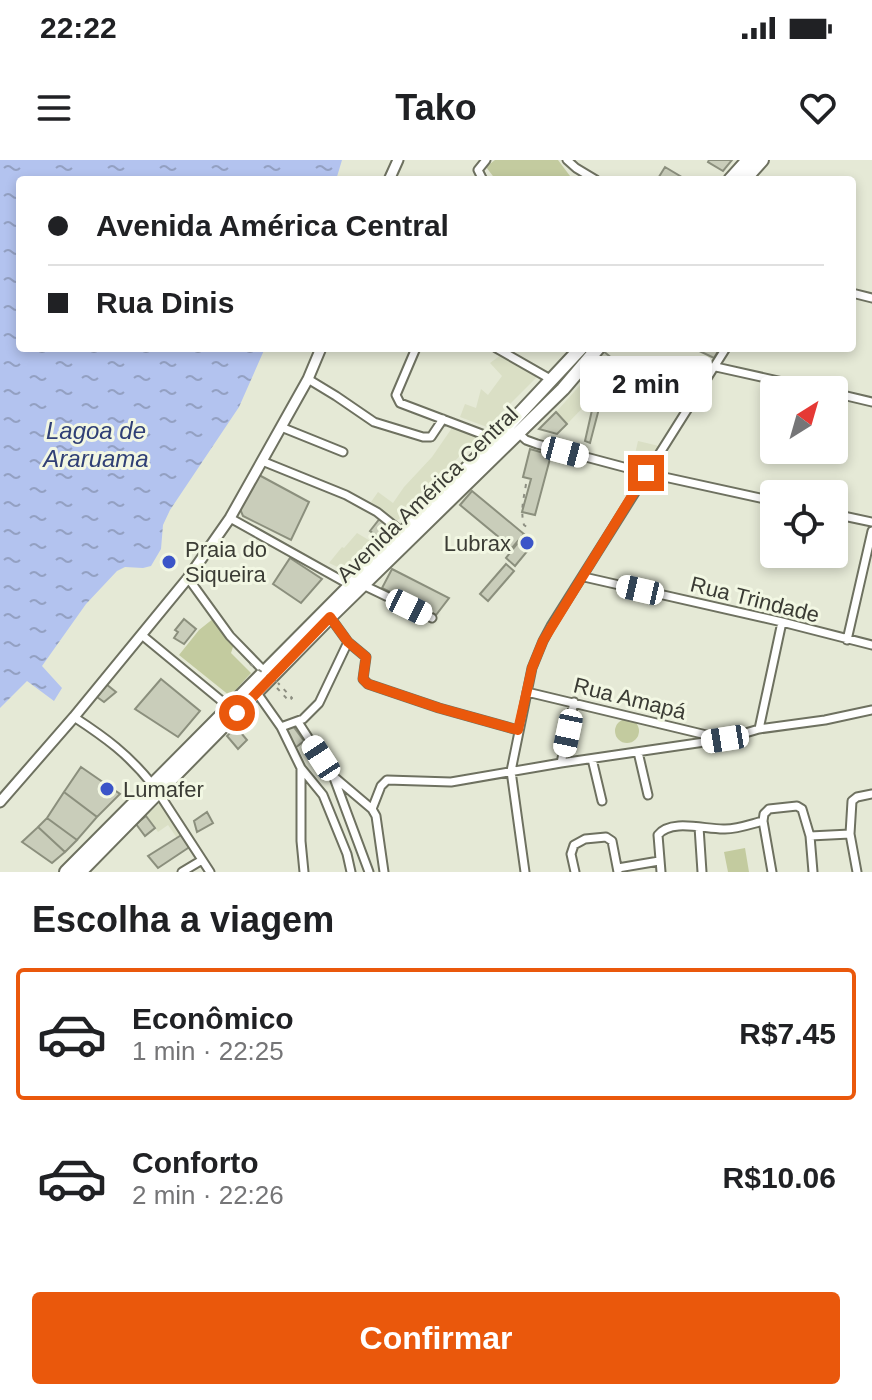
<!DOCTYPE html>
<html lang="pt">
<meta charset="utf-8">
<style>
:root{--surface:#fff;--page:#f2f2f2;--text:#202124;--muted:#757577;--line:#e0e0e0;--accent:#ea580c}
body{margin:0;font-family:Arial,sans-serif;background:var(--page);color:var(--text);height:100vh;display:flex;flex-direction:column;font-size:30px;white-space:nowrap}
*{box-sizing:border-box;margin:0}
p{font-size:26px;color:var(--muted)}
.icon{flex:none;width:44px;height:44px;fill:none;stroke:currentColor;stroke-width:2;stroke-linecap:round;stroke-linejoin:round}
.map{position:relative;height:712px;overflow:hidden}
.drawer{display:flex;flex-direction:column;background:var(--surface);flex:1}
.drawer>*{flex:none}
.guide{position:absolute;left:16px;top:16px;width:840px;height:176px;border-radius:8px;box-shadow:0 4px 12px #0003;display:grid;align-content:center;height:176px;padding:0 32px;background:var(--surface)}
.needle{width:52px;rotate:37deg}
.controls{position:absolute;left:760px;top:216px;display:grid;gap:16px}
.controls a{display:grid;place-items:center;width:88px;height:88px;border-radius:8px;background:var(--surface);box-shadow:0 4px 12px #0003;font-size:40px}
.end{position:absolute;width:36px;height:36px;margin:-18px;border:10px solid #ea580c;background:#fff;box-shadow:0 0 0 4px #fff}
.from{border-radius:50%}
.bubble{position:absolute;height:56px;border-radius:8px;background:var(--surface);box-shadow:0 4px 12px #0003;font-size:26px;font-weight:600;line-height:56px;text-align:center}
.car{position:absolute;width:24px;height:48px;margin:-24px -12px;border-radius:10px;box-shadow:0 0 6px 2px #0007;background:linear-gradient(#fff 24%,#345 0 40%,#fff 0 76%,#345 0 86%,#fff 0)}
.guide b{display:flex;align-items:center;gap:28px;height:76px;font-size:30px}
.guide b+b{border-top:2px solid var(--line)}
.guide i{width:20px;height:20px;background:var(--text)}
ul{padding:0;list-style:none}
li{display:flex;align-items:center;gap:24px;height:132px;margin:0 16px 12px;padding:0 16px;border:4px solid transparent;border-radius:8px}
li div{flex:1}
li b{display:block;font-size:30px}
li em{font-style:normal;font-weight:600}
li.active{border-color:var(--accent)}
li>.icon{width:72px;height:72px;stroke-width:1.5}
h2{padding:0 32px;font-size:36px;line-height:96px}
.action{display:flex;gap:16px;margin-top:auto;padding:16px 32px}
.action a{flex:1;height:92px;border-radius:8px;background:var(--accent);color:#fff;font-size:32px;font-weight:600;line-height:92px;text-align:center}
.status{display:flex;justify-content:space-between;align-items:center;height:56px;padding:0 40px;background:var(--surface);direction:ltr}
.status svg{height:22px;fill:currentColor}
header{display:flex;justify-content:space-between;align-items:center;height:104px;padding:0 32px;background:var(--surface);font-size:36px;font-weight:600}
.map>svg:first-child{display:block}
.built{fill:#dadfc5}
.green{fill:#c3cb9f}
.water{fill:url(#water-ripples)}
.building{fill:#c9cdba;stroke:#8b8f7d;stroke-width:2}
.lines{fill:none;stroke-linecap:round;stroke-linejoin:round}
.street-casing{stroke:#6e7160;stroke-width:11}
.secondary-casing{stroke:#6e7160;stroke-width:13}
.highway-casing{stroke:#6e7160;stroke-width:16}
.path{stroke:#8c8e81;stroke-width:2;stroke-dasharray:4 6;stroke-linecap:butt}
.street{stroke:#fff;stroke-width:7}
.secondary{stroke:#fff;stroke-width:9}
.highway{stroke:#fff;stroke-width:12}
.path-bridge{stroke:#8c8e81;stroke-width:2;stroke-dasharray:4 6;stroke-linecap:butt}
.route{stroke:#ea580c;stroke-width:10}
.poi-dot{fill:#3b55c8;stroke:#f2f7e3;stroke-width:3}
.labels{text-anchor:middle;stroke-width:6;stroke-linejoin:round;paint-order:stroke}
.street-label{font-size:22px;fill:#3b3c35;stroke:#f2f7e3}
.poi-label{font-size:22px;fill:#3b3c35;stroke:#f2f7e3;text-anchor:start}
.water-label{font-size:24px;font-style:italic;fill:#304076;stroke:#f2f7e3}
</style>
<div class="status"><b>22:22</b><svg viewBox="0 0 49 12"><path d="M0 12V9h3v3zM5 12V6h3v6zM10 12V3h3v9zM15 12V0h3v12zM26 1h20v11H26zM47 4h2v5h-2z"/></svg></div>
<header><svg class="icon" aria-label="menu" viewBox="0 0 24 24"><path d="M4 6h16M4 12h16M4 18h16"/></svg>Tako<svg class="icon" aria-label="heart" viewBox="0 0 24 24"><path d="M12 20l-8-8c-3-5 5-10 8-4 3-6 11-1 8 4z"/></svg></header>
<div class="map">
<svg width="872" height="712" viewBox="0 0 872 712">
<defs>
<pattern id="water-ripples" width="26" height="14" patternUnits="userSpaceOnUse" patternTransform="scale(2)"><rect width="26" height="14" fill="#b3c3ef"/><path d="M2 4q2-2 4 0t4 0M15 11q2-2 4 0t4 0" fill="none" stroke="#93a0c2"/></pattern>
</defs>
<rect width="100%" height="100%" fill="#e5e9d6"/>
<!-- built -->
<path class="built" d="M502,194L539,215L487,267L460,257L465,244L476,248L481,229L488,235L502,216L490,203Z
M588,214L611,216L603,234L598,232L567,264L556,252L583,222H585Z
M454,265L479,276L397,361L371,342L378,332L393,343L404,327L432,297Z
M638,281L659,286L651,298L635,294Z
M357,373L372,382L346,411L329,403L342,387L344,388Z
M162,641L183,674L177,678L168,665L158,672L146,656Z"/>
<!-- green -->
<path class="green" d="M495,0H558L573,20H496L486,7Z
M214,458L234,484L231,493L251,513L230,536L179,495L199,470Z
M615 571a12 12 0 1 1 24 0a12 12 0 1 1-24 0Z
M745,688L749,712H728L724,692Z"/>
<!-- water -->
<path class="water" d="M0,0H342L336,20H20V188H265L239,247L170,350L163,365L161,389L151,406L143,408L125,407L117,411L86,444L42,506L62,528L54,541L27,521L0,548Z"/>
<!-- building -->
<path class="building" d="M709,0H732L723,11L708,2Z
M665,7L685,19L684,20H657Z
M693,188H720L714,198Z
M602,190L619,204L616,208L596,198Z
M595,237L601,241L590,283L585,281Z
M556,252L567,264L557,274L539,269Z
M530,289L551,295L535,355L522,352L531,319L523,317Z
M259,315L309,342L291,380L243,356L240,349Z
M472,331L524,374L512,388L460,345Z
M381,357L393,367L381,379L370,371Z
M524,375L534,383L515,406L506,398Z
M290,398L322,419L301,443L273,424Z
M506,404L514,411L488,441L480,434Z
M392,409L449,438L436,455L382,428Z
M184,459L196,469L184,484L174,478L178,472L175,470Z
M161,519L200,551L178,577L135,549Z
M106,524L116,532L104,542L97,537Z
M293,566L304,581L295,588L285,571Z
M236,567L247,580L238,589L227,576Z
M81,607L120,634L97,657L64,632Z
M64,632L97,657L77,680L47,658Z
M207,652L213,663L197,672L194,661Z
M146,656L155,668L145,676L136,664Z
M47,658L77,680L65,692L38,667Z
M38,667L65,692L52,703L22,682Z
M183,674L191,686L158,708L148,696Z"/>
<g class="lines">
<!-- street casing -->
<g class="street-casing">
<path id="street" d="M567,0L576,8L596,20
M483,20L478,10L486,0
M852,133L872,138
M416,188L396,235L400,243L495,279
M496,188L552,220
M716,207L819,230
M308,219L336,236L374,262L423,277H431L443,259
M834,233L872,242
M281,267L343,292
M517,272L526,280L537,284L646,313L774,341
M262,301L346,335L377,352L402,372
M834,354L872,362
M230,358L350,425
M584,417L782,462L872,485
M188,418L230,476L264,511
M363,425L432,458
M330,457L348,482L366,497L363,519L368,524L439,548L518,570
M143,476L229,547
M847,480L872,371
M527,532L719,578
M257,533L281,567L301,608L323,635L347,694L351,712
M74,557C106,578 128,594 152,624
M298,562L333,616L372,649L376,656L384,712
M281,567L303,559L319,543L348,482
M759,569L782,462
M638,592L648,635
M592,599L602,641
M561,603L574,542
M301,608V681L304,712
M334,618L369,712
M158,632L210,712
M372,649L381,626L387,620L451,622L561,603L725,579L759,569L825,560L872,550
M763,661L772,712
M699,667L702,712
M850,674L857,712
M810,676L813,712
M618,708L659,701
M182,712L202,700
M525,712L511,611L532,508L543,481L551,466L726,188
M575,712L571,694L574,685L585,679L606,677L612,681L618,712
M661,712L658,675C671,658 707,670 725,669C738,669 751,664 763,661L764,654L769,649L797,646L802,649L810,676L850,674L852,641L857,637L872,634"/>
</g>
<!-- secondary casing -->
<g class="secondary-casing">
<path id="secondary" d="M389,20L398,0
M0,642L74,557L188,418L230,358L308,219L321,188"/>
</g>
<!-- highway casing -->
<g class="highway-casing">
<path id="highway" d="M730,20L748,0
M744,20L762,0
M66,712L496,279L581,188
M80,712L330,457L563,229L598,188"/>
</g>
<!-- path -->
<path class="path" d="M526,324C524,338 520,350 524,365L531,370
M277,528L289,541L292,538L278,523"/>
<!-- street -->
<use href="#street" class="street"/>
<!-- secondary -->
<use href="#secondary" class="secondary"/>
<!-- highway -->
<use href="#highway" class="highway"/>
<!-- path-bridge -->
<path class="path-bridge" d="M250,504L277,522"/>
</g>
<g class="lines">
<!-- route -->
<path class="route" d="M237,553L330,457L348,482L366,497L363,519L368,524L439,548L518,570L532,508L543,481L646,313"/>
</g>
<!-- markers -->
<g class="poi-dot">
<circle cx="527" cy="383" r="8"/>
<circle cx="169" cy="402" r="8"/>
<circle cx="107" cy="629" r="8"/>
</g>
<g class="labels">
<!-- street labels -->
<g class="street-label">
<text transform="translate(427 334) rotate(-44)" y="8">Avenida América Central</text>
<text transform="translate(755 439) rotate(14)" y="8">Rua Trindade</text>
<text transform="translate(630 538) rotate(14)" y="8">Rua Amapá</text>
</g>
<!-- poi labels -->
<g class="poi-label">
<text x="511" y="391" text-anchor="end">Lubrax</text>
<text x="185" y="397">Praia do<tspan x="185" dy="25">Siqueira</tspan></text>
<text x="123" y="637">Lumafer</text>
</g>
<!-- water labels -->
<g class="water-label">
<text x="96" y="279">Lagoa de<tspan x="96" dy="28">Araruama</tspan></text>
</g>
</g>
</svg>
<div class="controls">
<a><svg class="needle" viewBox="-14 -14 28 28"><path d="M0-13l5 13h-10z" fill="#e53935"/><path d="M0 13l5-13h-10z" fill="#757577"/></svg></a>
<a><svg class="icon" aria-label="locate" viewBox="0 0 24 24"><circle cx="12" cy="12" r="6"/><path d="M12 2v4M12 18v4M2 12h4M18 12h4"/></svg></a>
</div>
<i class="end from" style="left:237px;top:553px"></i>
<i class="end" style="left:646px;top:313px"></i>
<div class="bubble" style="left:580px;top:196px;width:132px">2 min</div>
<i class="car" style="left:565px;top:292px;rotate:105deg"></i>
<i class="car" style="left:640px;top:430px;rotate:283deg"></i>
<i class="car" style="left:409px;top:447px;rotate:116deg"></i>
<i class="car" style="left:568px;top:573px;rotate:192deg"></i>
<i class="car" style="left:725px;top:579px;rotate:261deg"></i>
<i class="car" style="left:321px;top:598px;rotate:327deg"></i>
<div class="guide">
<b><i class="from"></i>Avenida América Central</b>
<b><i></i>Rua Dinis</b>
</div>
</div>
<section class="drawer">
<h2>Escolha a viagem</h2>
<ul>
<li class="active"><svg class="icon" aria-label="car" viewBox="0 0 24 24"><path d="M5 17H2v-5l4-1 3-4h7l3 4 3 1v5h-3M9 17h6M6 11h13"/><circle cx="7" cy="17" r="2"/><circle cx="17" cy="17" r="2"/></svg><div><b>Econômico</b><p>1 min · 22:25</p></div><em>R$7.45</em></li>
<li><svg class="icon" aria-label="car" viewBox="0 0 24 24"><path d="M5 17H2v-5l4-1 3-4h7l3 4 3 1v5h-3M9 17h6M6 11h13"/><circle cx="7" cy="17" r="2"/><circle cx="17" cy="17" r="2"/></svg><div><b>Conforto</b><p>2 min · 22:26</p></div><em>R$10.06</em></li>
</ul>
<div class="action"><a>Confirmar</a></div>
</section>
